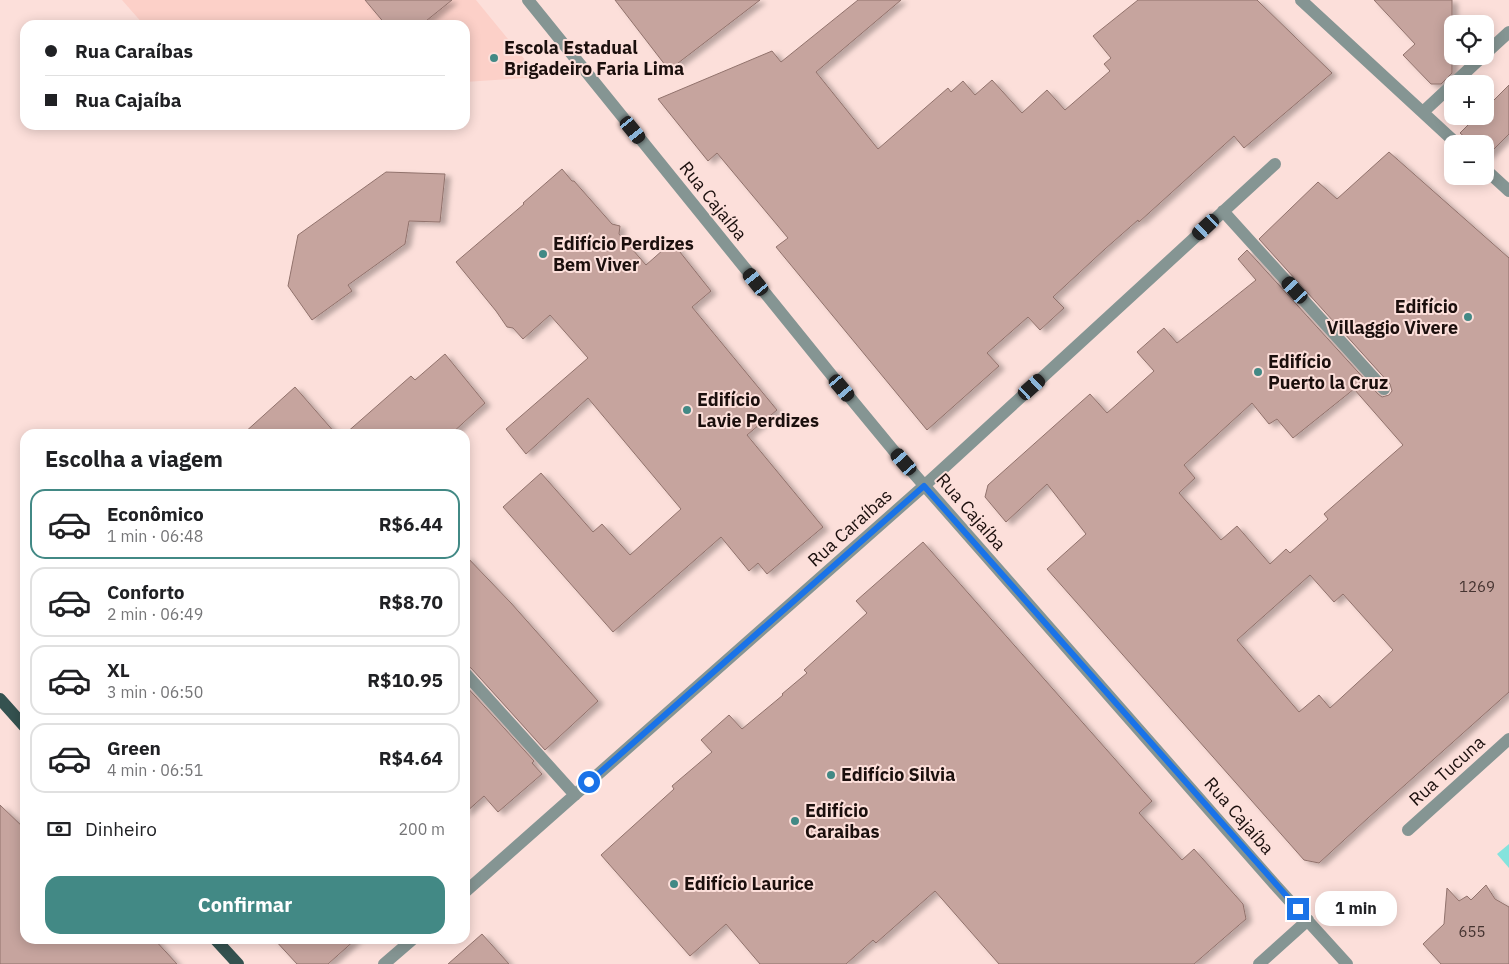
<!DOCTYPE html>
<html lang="pt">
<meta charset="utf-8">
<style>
:root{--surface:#fff;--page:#f6f6f6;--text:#202124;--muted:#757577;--line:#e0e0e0;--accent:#428985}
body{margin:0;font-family:"IBM Plex Sans",sans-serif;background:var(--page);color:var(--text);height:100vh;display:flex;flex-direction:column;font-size:19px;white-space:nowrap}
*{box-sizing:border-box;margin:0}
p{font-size:16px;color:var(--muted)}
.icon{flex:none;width:28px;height:28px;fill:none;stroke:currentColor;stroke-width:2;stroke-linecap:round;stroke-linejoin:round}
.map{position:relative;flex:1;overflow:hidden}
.side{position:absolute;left:20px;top:429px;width:450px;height:515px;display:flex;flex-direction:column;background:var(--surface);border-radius:15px;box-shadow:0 2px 12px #0003}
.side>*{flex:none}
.top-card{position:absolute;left:20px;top:20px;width:450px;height:110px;border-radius:15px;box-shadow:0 2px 12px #0003;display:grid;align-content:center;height:110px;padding:0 25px;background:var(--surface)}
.fabs{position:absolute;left:1444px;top:15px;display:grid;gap:10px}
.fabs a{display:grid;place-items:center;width:50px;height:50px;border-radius:10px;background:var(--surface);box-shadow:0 2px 12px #0003;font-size:25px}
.end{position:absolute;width:22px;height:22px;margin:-11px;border:6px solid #1a73e8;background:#fff;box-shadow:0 0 0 2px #fff}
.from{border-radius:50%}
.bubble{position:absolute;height:35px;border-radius:15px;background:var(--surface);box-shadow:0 2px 12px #0003;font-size:16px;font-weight:700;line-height:35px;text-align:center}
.car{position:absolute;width:15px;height:30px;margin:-15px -8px;border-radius:6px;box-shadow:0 0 4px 1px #0007;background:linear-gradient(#222 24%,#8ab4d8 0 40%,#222 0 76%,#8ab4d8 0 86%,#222 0)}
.top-card b{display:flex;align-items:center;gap:18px;height:48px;font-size:19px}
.top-card b+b{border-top:1px solid var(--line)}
.top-card i{width:12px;height:12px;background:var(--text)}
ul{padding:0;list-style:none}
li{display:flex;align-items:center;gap:15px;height:70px;margin:0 10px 8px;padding:0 15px;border:2px solid var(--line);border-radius:15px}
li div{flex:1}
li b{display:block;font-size:19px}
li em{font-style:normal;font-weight:700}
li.selected{border-color:var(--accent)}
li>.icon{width:45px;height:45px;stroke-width:1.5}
h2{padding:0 25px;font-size:22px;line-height:60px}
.pay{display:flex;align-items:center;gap:12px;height:55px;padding:0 25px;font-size:19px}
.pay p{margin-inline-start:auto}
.action{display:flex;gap:10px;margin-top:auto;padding:10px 25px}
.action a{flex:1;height:58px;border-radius:15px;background:var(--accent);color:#fff;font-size:20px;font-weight:700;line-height:58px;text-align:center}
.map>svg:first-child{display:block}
.built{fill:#fcd0c8}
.water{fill:#84e3dd}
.building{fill:#c6a49e;stroke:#91726c;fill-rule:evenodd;filter:url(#shadow)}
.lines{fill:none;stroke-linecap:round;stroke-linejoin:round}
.minor{stroke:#859593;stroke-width:12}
.major{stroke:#355250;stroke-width:12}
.route{stroke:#1a73e8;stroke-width:6}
.poi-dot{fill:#428985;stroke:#fcdfda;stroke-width:2}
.labels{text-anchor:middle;stroke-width:4;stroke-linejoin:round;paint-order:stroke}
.number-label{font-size:15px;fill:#463431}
.poi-label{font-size:18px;font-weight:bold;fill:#1b0f0d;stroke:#fcdfda;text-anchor:start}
.street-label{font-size:18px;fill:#1b0f0d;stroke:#fcdfda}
</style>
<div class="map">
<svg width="1509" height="964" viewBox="0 0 1509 964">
<defs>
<filter id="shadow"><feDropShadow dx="5.5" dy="3" stdDeviation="2.5" flood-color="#0004"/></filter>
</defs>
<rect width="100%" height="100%" fill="#fcdfda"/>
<!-- built -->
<path class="built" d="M122,0H476L539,77L465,82V25H144Z"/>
<!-- water -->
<path class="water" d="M1509,844V868L1497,854Z"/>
<!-- building -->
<path class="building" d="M365,0H452L421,25H386Z
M615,0H760L669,70Z
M858,0H901L816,72L878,149L948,88L951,92L963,81L975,95L992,80L1022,113L1047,90L1065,110L1110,71L1104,64L1111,58L1093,36L1138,0H1257L1332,73L1244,148L1234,136L1139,222L1138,220L1105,249L1053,297L1064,308L1040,330L1028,317L987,353L999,366L927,430L776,247L788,238L717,153L708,161L658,99L772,51L781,62Z
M1374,0H1452V73L1441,84H1431L1403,55L1415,44Z
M1509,85V134L1487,156L1485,154V144H1473L1460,133L1477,116H1485V109Z
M1389,152L1509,258V692L1368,818L1319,863L1304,860L1047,569L1086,534L1047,484L1006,522L985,497L988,485L1090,394L1107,413L1154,371L1137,352L1164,328L1177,343L1256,280L1238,259L1247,250L1378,394L1382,397L1389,395L1392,391L1390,384L1259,239L1318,182L1337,199ZM1354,389L1403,445L1324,514L1328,519L1290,553L1286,549L1270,564L1237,526L1221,540L1179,493L1195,478L1184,465L1252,403L1269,424L1277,419L1293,438ZM1310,575L1334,602L1343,594L1393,650L1330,708L1319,695L1299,712L1237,640Z
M562,169L572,181H574L612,224L620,226L619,234L646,265L672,242L711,291L692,307L777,410L747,435L823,527L767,574L758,563L749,571L721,537L613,632L503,507L541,473L593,532L602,524L630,555L681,509L588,398L526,454L506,429L588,358L550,315L523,339L513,328L507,327L496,311L456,262L524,204L523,203Z
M386,172L445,174L440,222L409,221L405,244L348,285L352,291L312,320L288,286L298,235Z
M445,354L485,403L451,434H345L411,376L415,380Z
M295,387L336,434H243Z
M923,542L1152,801L1139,813L1182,860L1194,849L1243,904L1246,919L1194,964H999L935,891L876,943L873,940L846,964H760L726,924L690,956L601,855L674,789L672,786L712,752L701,740L729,715L742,729L783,695L782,694L807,673L804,670L867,613L856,601Z
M465,555L511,603L598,701L545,750L471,668L465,665Z
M465,685L534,761L532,763L542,774L498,812L484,796L465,813Z
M0,805L25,829V939H154L177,964H0Z
M1486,885L1495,899L1509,907V964H1441L1423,944L1444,924L1447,888L1459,901L1467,896L1471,900Z
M482,934L509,964H448Z
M274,939H356L328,964H297Z"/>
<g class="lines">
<!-- minor -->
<path class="minor" d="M528,0L842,388L894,451L1277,887L1347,964
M1301,0L1457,144
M1485,54L1509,32
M1453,84L1483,56
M1423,112L1452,85
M1485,169L1509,191
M1223,211L1384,389
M465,673L575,795
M1408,830L1509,739
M465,892L924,486L1275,164
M384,964L413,939
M1259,964L1308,920"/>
<!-- major -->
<path class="major" d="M0,699L25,727
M215,939L238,964"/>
</g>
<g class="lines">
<!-- route -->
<path class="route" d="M589,782L924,486L1298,909"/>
</g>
<!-- markers -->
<g class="poi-dot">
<circle cx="494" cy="58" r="5"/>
<circle cx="543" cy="254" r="5"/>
<circle cx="1468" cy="317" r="5"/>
<circle cx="1258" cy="372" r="5"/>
<circle cx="687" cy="410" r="5"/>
<circle cx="831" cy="775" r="5"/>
<circle cx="795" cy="821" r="5"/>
<circle cx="674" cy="884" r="5"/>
</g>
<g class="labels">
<!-- number labels -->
<g class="number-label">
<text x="1477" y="592">1269</text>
<text x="1472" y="937">655</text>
</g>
<!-- poi labels -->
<g class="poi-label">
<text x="504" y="54">Escola Estadual<tspan x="504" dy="21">Brigadeiro Faria Lima</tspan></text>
<text x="553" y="250">Edifício Perdizes<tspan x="553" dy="21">Bem Viver</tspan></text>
<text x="1458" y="313" text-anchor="end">Edifício<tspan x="1458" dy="21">Villaggio Vivere</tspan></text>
<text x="1268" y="368">Edifício<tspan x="1268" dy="21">Puerto la Cruz</tspan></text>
<text x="697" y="406">Edifício<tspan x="697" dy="21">Lavie Perdizes</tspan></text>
<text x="841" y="781">Edifício Silvia</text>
<text x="805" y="817">Edifício<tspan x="805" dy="21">Caraibas</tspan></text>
<text x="684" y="890">Edifício Laurice</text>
</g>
<!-- street labels -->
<g class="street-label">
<text transform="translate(713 201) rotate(51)" y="6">Rua Cajaíba</text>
<text transform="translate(971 512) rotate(49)" y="6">Rua Cajaíba</text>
<text transform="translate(850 528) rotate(-42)" y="6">Rua Caraíbas</text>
<text transform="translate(1447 771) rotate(-42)" y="6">Rua Tucuna</text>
<text transform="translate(1239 816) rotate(49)" y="6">Rua Cajaíba</text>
</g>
</g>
</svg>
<div class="fabs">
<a><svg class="icon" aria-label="locate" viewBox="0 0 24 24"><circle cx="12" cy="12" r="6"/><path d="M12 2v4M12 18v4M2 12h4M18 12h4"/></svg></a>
<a>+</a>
<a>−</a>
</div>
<i class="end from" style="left:589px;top:782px"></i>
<i class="end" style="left:1298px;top:909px"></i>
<div class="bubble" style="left:1315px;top:891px;width:82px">1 min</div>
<i class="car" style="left:633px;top:130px;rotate:141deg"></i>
<i class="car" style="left:1206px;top:227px;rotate:227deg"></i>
<i class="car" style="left:756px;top:282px;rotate:321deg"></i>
<i class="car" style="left:1295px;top:290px;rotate:318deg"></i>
<i class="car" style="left:1032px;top:387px;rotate:48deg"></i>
<i class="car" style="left:842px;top:388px;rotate:140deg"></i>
<i class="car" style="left:904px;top:462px;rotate:319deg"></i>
<div class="top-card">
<b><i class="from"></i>Rua Caraíbas</b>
<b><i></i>Rua Cajaíba</b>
</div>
<section class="side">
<h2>Escolha a viagem</h2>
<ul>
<li class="selected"><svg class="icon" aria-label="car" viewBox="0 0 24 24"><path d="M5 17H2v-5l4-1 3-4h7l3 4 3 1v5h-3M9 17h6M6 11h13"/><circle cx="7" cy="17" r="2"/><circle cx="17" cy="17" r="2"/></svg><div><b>Econômico</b><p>1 min · 06:48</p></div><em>R$6.44</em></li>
<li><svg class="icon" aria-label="car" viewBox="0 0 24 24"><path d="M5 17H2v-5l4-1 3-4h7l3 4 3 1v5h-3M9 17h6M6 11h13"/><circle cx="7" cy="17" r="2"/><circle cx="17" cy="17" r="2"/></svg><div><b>Conforto</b><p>2 min · 06:49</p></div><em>R$8.70</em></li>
<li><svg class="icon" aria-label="car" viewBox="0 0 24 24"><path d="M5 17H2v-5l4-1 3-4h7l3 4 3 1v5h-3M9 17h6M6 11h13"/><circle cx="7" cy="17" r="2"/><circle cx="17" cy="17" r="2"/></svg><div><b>XL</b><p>3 min · 06:50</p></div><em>R$10.95</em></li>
<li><svg class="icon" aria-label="car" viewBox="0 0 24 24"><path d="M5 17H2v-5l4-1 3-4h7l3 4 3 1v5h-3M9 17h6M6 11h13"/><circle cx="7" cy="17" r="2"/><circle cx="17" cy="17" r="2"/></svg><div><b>Green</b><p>4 min · 06:51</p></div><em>R$4.64</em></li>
</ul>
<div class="pay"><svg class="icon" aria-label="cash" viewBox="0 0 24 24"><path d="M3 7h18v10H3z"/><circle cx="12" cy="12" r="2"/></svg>Dinheiro<p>200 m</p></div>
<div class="action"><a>Confirmar</a></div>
</section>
</div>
